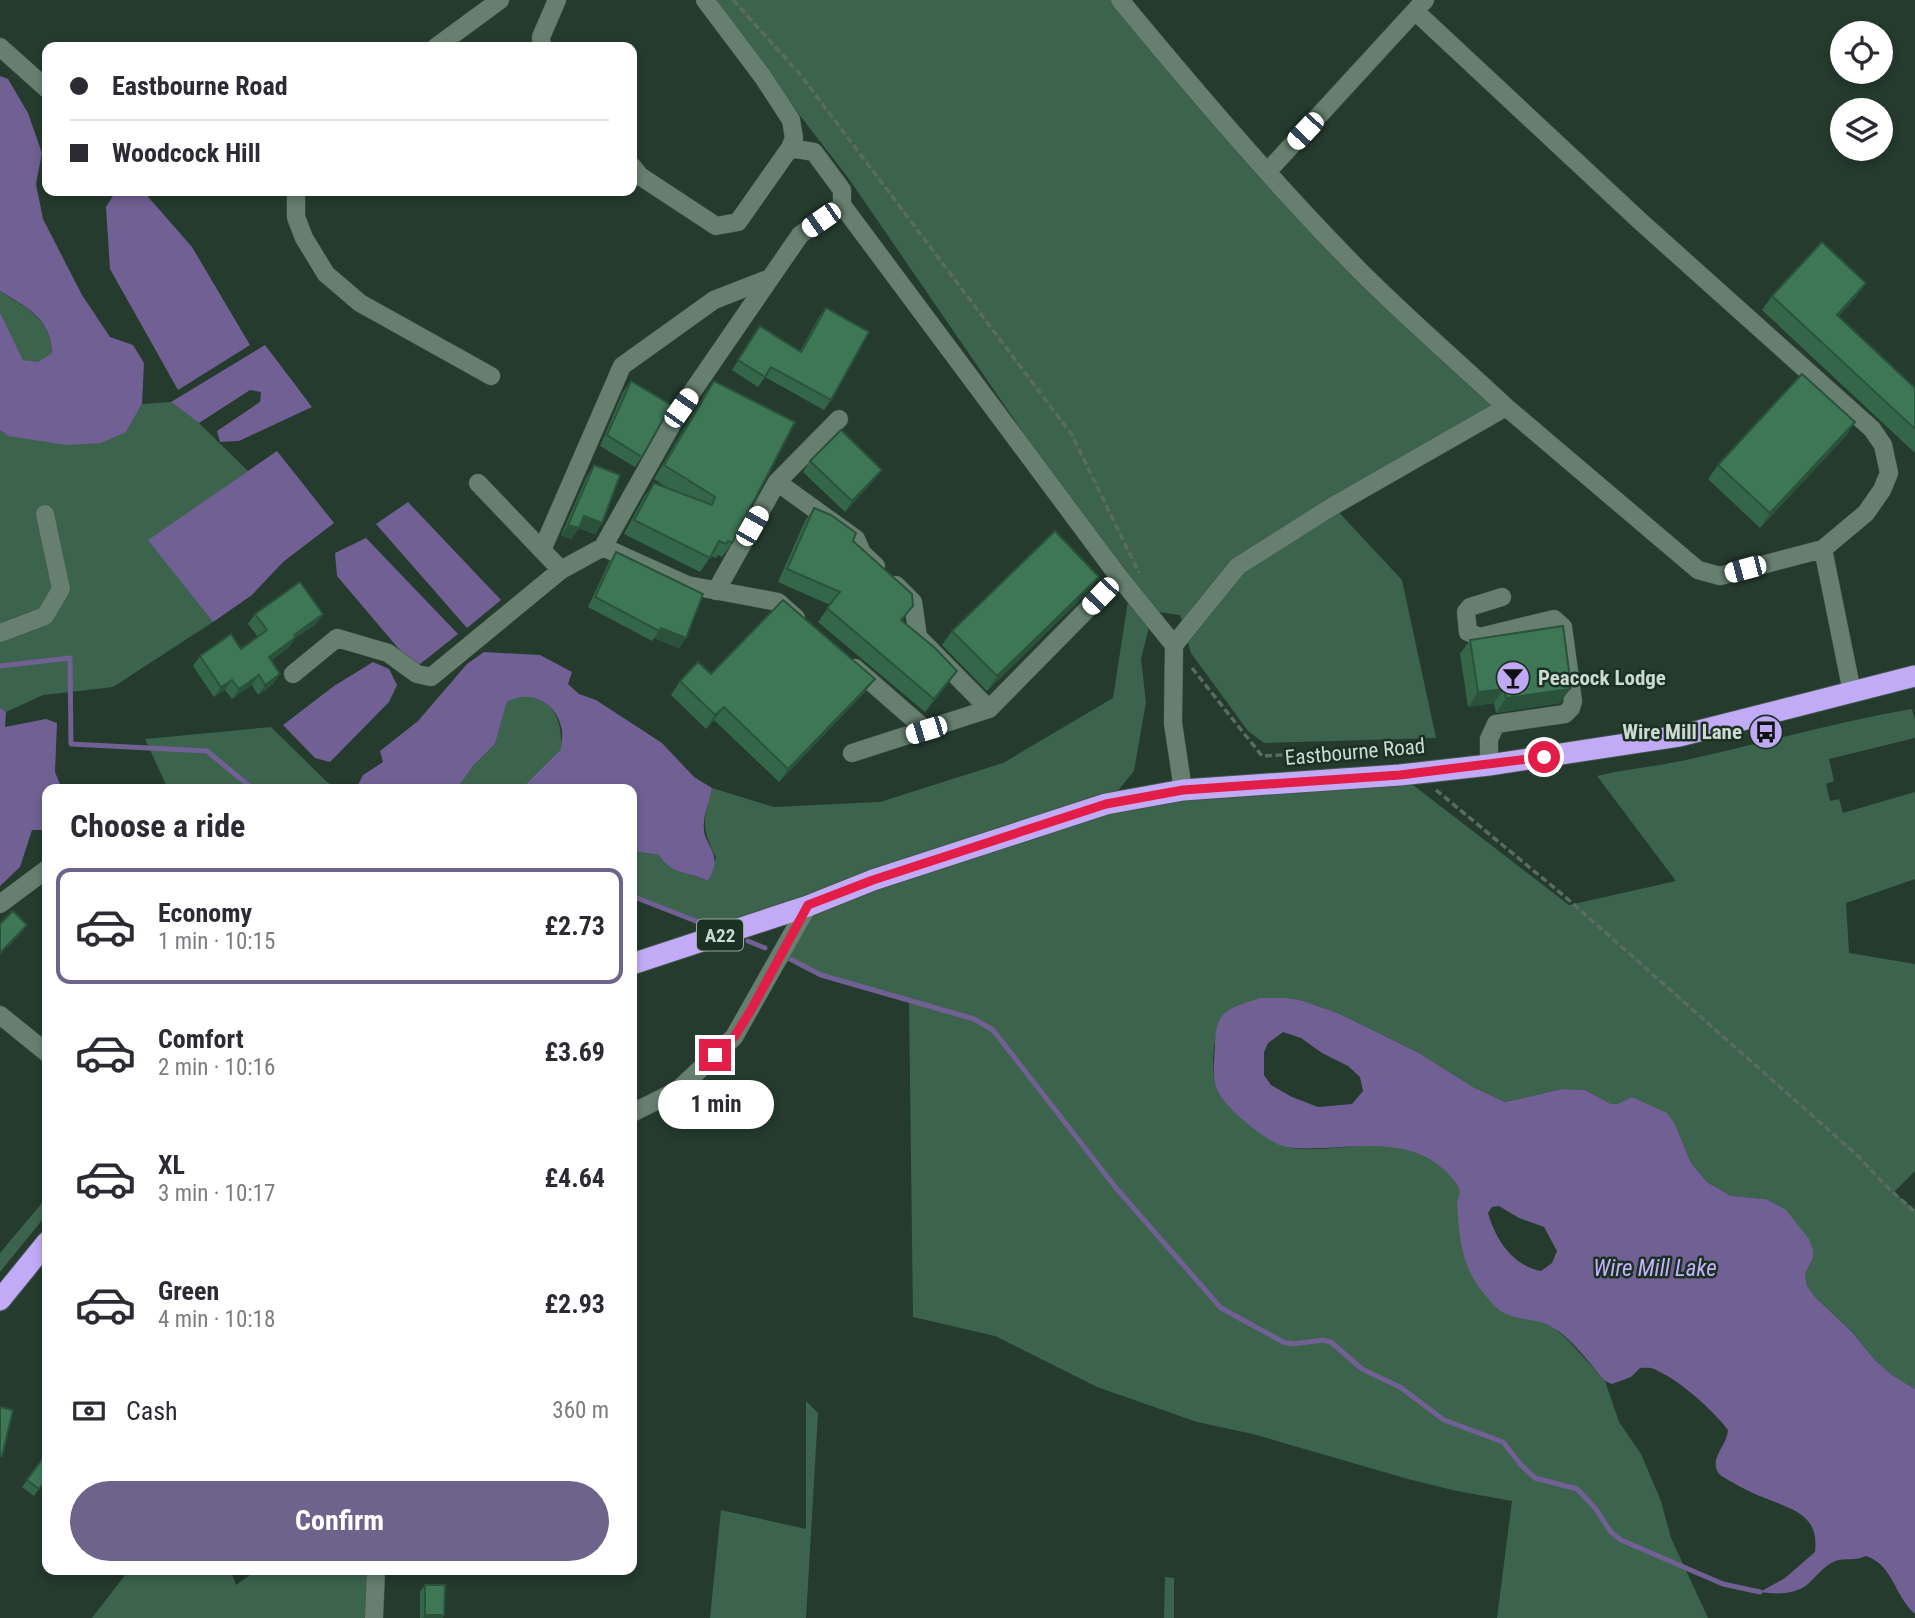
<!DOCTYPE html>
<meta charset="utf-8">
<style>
:root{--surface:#fff;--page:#f2f2f3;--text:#2b2b33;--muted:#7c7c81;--line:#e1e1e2;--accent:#6e638a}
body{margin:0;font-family:"Roboto Condensed",sans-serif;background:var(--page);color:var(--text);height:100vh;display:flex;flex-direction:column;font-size:26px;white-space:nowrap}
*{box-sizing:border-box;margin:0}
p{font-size:23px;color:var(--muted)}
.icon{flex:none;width:38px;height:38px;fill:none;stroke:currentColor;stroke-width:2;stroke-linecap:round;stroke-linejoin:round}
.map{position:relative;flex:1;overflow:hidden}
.details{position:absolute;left:42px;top:784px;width:595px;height:791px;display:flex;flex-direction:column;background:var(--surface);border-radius:14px;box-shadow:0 4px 10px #0003}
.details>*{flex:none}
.top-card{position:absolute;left:42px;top:42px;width:595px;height:154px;border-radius:14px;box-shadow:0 4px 10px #0003;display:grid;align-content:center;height:154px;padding:0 28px;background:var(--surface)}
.fabs{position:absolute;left:1830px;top:21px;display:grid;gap:14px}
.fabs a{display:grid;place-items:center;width:63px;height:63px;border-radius:50%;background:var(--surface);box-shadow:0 4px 10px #0003;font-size:35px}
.end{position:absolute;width:32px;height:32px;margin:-16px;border:9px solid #e11d48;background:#fff;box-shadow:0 0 0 4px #fff}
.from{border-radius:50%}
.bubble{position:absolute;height:49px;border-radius:24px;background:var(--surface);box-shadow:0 4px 10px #0003;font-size:23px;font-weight:700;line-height:49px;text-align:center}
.car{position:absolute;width:21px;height:42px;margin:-21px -10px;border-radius:9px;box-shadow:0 0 5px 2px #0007;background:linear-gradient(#fff 24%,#345 0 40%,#fff 0 76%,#345 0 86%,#fff 0)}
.top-card b{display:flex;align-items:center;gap:24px;height:66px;font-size:26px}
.top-card b+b{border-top:2px solid var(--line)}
.top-card i{width:18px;height:18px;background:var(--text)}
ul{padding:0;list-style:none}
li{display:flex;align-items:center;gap:21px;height:116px;margin:0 14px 10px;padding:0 14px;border:4px solid transparent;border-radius:14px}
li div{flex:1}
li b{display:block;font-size:26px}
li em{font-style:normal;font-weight:700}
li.active{border-color:var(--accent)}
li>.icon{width:63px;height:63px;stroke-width:1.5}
h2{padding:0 28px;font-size:32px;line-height:84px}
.pay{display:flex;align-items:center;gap:18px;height:77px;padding:0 28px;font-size:26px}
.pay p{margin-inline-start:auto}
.action{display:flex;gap:14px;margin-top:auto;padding:14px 28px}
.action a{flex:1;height:80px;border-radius:42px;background:var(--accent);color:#fff;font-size:28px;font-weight:700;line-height:80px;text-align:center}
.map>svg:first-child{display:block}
.green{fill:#3c644d}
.water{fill:#706093;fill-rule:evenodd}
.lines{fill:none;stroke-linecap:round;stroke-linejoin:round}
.stream{stroke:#706093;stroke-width:5}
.minor-casing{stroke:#42564b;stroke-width:19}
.highway-casing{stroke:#42564b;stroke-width:23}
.path{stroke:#596c61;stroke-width:3.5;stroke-dasharray:7 3.5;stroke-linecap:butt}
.minor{stroke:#667f6f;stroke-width:18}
.highway{stroke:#c2abf6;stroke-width:21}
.wall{fill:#34664a}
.shaded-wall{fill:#2b533c}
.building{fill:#3d7756;stroke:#2b533c;stroke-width:2}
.route{stroke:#e11d48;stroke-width:9}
.labels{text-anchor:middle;stroke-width:5;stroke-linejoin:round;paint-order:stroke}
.shield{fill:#1b3124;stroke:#98a79e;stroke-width:2}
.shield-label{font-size:19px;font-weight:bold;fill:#cddad2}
.poi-label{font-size:21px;font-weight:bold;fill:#cddad2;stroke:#1b3124;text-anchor:start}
.street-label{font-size:21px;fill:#cddad2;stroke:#1b3124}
.water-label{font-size:23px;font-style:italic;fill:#c7b0fd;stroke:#1b3124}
</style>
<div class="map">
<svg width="1915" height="1618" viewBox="0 0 1915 1618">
<rect width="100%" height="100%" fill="#253b2e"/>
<!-- green -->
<path class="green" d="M711,0H1115L1268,171L1506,407L1333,506L1402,580L1436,738L1264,743L1248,731L1191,653L1180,615L1153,611L1141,659L1146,702L1134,771L1107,804L1400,775L1569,905L1676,881L1597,776C1625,769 1653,767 1681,761C1758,745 1834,722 1912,709L1915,720V738L1829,759L1834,781L1826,784L1830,801L1839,799L1843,813L1915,792V879L1846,903L1849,953L1915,964V1171L1894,1192L1915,1210V1389L1892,1375L1875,1360L1851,1331L1815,1297L1807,1286L1805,1274L1813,1258L1766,1199L1731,1196L1707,1182L1691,1163L1675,1124L1632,1097L1617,1104H1611L1585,1090L1562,1089L1505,1102L1473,1087L1419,1053L1340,1014L1304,1001L1288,998L1219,1022C1214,1042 1208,1077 1220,1096C1229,1109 1243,1119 1256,1128C1269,1139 1281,1147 1298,1149C1348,1152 1409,1129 1448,1172C1454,1180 1460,1185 1460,1195L1506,1314L1537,1320L1553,1327L1569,1341L1605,1381L1619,1422L1641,1454L1661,1501L1671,1538L1708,1618H1497L1512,1501L1457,1491L1408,1479L1253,1434L1197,1422L1097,1387L995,1336L913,1317L909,1001L821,975L779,954L807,907L716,929L632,896V851L659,855C670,874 689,872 708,881L716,857C700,827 704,819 712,788L774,807L880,802L1003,763L1113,698L1130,588L849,179Z
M0,291C27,309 51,318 52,354L38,363L23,360L0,312Z
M171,402L199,423L248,471L149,540L213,622L113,687L43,695L6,712L0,709V430L8,436L126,432L142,404Z
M518,696C524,696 535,695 540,699C559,709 562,730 561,749L521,789H457L473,766L495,744L507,702Z
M271,727L328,783L345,789H168L145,739Z
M47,1197V1214L0,1272V1253Z
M806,1401L818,1413L806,1618H710L721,1510L806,1529Z
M129,1570H231L236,1585L257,1570H368L366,1618H92Z
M1165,1577L1174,1578V1618H1164Z"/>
<!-- water -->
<path class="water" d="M0,76L8,79L28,113L42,153L36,184L43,219L82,295L110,337L133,345L144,363L142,404L126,432L101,443L66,445L8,436L0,430V312L23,360L38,362L52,353C51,318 27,308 0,291Z
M116,191H143L192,247L250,345L178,390L110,269L106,207Z
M265,345L312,407L239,441L220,442L217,431L260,402L261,392L250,390L199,423L171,402Z
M277,451L334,523L283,562L252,595L213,622L148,540Z
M408,502L501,600L467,628L376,524Z
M366,538L458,634L415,668L337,576L335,553Z
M484,652L540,655L572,672L568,684L579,694L596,700L662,743L694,777L712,788C710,799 705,811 704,822C701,848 726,850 708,881C688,871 671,875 659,855L632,851V789H521L561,749C561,743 563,736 562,731C558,703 531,688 507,702L495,744L473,766L457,789H356L363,775L383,762L380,751L418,721L467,664Z
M373,662L389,669L397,685L389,702L330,762L315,758L283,725L334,686Z
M0,708L6,712L5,727L46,719L57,723L55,772L62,789H47V830H32L20,867L0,886Z
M1260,998H1288L1304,1001L1340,1014L1419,1053L1473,1087L1505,1102L1562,1089L1585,1090L1611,1104H1617L1632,1097L1667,1113L1675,1124L1691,1163L1707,1182L1731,1196L1766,1199L1786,1210L1809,1239L1813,1250V1258L1805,1274L1807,1286L1815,1297L1851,1331L1875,1360L1892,1375L1915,1389V1614C1893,1594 1894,1566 1866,1556C1855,1561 1849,1558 1839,1560C1823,1564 1816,1579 1804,1587C1790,1595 1775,1594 1760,1592L1785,1578L1815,1552C1819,1517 1797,1511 1770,1500C1753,1494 1736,1485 1720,1475C1707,1459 1727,1447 1728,1430C1714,1411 1678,1379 1656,1370C1651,1367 1646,1368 1640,1368L1631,1377L1612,1384L1605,1381C1589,1363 1573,1339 1552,1327C1538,1318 1521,1321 1506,1314C1498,1311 1491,1302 1486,1296C1461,1268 1459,1237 1457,1201C1462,1191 1459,1186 1452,1178C1419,1138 1368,1146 1322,1148C1309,1148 1294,1150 1280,1145C1264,1139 1227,1109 1219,1094C1211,1080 1214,1062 1215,1047C1215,1035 1216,1020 1226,1012C1235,1005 1249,1002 1260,998ZM1283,1032L1301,1038L1322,1053L1348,1066L1360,1077L1363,1091L1352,1104L1318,1107L1292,1097L1271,1085L1264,1075V1052L1268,1043ZM1499,1206L1519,1218L1544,1227L1557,1251L1552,1263L1541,1271C1512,1265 1496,1240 1488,1213L1492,1207Z"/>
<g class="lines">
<!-- stream -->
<path class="stream" d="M0,666L70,658L71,744L207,751L253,789
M632,896L716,929
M748,941L765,948
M790,959L821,975L974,1019L993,1030L1116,1188L1221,1308L1283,1342L1293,1344L1323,1340L1331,1342L1362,1369L1400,1387L1444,1420L1503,1442L1521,1465L1535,1478L1577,1489L1595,1508L1611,1532L1621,1540L1723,1584L1760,1592"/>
<!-- minor casing -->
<g class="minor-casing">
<path id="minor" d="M1120,0C1197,93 1276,186 1361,272C1408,319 1458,362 1506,407L1333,506L1238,566L1174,645L1173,723L1183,790
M1415,11L1640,221L1872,429L1883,445L1889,473L1882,490L1866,513L1823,549L1720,576L1698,570L1506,407
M0,47L47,89
M436,47L500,0
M542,47L541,37L557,0
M790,148L814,152L842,190V205
M632,166L640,176L716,226L738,222L790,148L794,138L791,120L763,77L705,0
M1268,171L1425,0
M296,191V217L304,238L326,274L360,303L491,376
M777,482L839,419
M478,483L561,570
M1823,549L1852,692
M542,550L622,366L714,300L770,278
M896,585L913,602L918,637L989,709
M716,591L777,482L856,539L862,553L876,566
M796,618L778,602L687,585L603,547L681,408L800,235L842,205L1119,577
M0,633L45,616L61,589L45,514
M855,668L926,730
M293,674L337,638L388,653L417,674L431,677L561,570L603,547
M852,753L989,709L1119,577L1174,645
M1489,765V739L1496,724L1565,714L1571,708L1573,701L1563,627L1554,619L1480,637L1468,632L1466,612L1470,607L1502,597
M0,904L47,869
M0,1015L47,1053
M632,1113L678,1090L734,1037L808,906
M374,1618L376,1570"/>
</g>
<!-- highway casing -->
<g class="highway-casing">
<path id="highway" d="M632,964L808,906L873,880L1106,804L1183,790L1400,775L1489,765L1679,736L1915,676
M0,1300L47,1242"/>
</g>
<!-- path -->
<path class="path" d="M733,0L799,73L1072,435L1139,573
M1192,668L1262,756L1365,751L1366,759
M1436,790L1563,895L1858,1156L1888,1188L1915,1212"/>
<!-- minor -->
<use href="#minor" class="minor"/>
<!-- highway -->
<use href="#highway" class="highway"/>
</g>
<!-- wall -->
<path class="wall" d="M1772,296L1856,297L1839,316L1915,388V453L1762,310Z
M826,308L831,400L824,410L765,377L758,387L732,370L760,326L800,351L819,317Z
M631,381L642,457L635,467L600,446L623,392Z
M714,381L732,543L722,557L718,555L716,558L711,556L700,572L624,534L644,497L654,483L671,490L654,479L704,395Z
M1855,422L1845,437L1760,528L1708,479L1718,465Z
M810,461L882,470L874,480L845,512L803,472Z
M594,465L602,523L595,534L579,528L571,539L561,535L587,476Z
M814,508L853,541L902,621L948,684L925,712L818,622L830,605L778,582L805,521Z
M616,552L686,638L679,648L654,638L652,641L588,607L609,562Z
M1089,591L987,691L942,645L952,631Z
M255,614L316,624L295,638L289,647L272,660L280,674L273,684L258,695L252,685L232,699L225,690L214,697L193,666L200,656L241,649L258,637L248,624Z
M1470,640L1560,703L1496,713L1494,703L1468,707L1460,654Z
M711,674L865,692L779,782L714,720L706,729L671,695L680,681Z
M46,1454L47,1478L34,1496L22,1487Z
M425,1585L443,1618H420V1592Z"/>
<!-- shaded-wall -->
<path class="shaded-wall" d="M1866,283L1856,297L1827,329L1837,315Z
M1855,422L1845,437L1760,528L1770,513Z
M882,470L874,480L845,512L852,501Z
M584,516L602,523L595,534L576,527Z
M568,525L579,528L571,539L561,535Z
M1099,577L1089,591L987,691L997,676Z
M323,614L316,624L295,638L289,647L262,667L269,657L294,635Z
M661,628L686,638L679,648L654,638Z
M957,671L948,684L925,712L934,699Z
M280,674L273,684L258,695L265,685Z
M259,675L252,685L232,699L239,689Z
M875,679L865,692L779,782L788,769Z
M232,680L225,690L214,697L221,687Z
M1504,689L1494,703L1468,707L1478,692Z
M1570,689L1560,703L1496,713L1506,698Z
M724,707L714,720L706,729L715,715Z
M27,925L22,932L0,955V953Z
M425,1615H444L443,1618H423Z"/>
<!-- building -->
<path class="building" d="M1822,242L1866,283L1837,315L1915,388V429L1772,296Z
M826,308L869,332L831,400L771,367L765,377L738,360L760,326L801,352Z
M1802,374L1855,422L1770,513L1718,465Z
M631,381L671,405L642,457L607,435Z
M714,381L795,422L732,543L728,541L726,544L719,541L710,558L634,520L654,483L712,505L715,497L664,465Z
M841,430L882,470L852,501L810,461Z
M594,465L620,475L602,523L584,516L579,528L568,525Z
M814,508L831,515L856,533L853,541L912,594L913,606L901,620L935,648L957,671L934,699L827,608L840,592L787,569Z
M1055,531L1099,577L997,676L952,631Z
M616,552L703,594L686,638L661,628L659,631L595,597Z
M300,582L323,614L294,635L296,637L269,657L280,674L265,685L259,675L239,689L232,680L221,687L200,656L231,634L241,649L267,630L255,614Z
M783,600L875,679L788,769L724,707L715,715L680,681L698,662L711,674Z
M1563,626L1571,686L1570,689L1506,698L1504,689L1478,692L1470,640Z
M13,911L27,925L0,953V924Z
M0,1407L13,1410L2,1456H0Z
M46,1454L47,1478L39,1489L27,1480Z
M425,1585H445L444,1615H425Z"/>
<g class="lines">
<!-- route -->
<path class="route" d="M715,1055L734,1037L751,1010L808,905L873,880L1106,804L1183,790L1400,775L1544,757"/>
</g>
<!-- icons -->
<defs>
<g id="bar-disc" transform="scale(1.75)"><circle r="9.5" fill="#bfa8f4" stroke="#1b3124"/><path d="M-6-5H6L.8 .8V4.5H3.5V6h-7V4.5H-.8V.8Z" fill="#111"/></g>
<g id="bus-disc" transform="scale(1.75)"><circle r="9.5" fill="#bfa8f4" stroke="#1b3124"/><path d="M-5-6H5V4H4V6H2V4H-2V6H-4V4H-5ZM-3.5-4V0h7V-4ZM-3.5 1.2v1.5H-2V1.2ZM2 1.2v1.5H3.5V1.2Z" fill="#111"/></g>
</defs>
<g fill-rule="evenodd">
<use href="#bar-disc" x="1513" y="678"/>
<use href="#bus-disc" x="1766" y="732"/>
</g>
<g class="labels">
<!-- shield labels -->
<rect class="shield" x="697" y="919.5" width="46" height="31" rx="5"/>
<g class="shield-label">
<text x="720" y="942">A22</text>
</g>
<!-- poi labels -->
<g class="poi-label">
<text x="1538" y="685">Peacock Lodge</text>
<text x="1742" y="739" text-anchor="end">Wire Mill Lane</text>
</g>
<!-- street labels -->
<g class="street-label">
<text transform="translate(1355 752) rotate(-5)" y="7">Eastbourne Road</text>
</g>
<!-- water labels -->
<g class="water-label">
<text x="1655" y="1276">Wire Mill Lake</text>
</g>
</g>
</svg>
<div class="fabs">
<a><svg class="icon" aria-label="locate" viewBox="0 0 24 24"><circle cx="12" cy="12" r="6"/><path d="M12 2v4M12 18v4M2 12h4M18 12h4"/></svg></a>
<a><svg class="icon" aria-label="layers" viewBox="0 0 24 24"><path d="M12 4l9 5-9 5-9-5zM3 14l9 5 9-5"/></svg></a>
</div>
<i class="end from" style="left:1544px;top:757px"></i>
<i class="end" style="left:715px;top:1055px"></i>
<div class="bubble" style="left:658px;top:1080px;width:116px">1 min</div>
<i class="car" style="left:1305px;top:131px;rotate:223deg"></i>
<i class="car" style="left:821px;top:220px;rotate:235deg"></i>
<i class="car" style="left:681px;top:408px;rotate:35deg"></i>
<i class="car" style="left:752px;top:526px;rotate:30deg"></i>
<i class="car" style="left:1745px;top:569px;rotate:255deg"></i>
<i class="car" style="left:1100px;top:596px;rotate:224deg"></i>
<i class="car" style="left:926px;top:730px;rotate:253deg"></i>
<div class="top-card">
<b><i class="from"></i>Eastbourne Road</b>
<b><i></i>Woodcock Hill</b>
</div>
<section class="details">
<h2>Choose a ride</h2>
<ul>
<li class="active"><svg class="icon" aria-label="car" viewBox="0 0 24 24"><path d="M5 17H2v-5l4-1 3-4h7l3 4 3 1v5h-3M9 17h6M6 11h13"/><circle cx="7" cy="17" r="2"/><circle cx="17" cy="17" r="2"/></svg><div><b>Economy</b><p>1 min · 10:15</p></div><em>£2.73</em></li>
<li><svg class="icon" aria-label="car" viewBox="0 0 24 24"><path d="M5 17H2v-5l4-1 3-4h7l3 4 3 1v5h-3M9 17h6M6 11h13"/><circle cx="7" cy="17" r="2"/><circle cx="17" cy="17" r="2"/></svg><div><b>Comfort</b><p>2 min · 10:16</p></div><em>£3.69</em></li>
<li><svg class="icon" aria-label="car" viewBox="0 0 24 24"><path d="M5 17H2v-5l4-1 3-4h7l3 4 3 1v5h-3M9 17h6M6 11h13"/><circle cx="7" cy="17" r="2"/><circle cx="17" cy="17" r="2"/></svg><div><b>XL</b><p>3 min · 10:17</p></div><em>£4.64</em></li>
<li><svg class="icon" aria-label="car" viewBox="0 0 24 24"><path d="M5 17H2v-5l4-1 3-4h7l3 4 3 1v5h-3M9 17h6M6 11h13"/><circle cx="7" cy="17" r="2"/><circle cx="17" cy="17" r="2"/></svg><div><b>Green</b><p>4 min · 10:18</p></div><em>£2.93</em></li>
</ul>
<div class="pay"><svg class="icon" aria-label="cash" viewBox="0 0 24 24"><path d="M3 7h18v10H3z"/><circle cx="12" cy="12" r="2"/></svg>Cash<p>360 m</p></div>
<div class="action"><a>Confirm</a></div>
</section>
</div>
